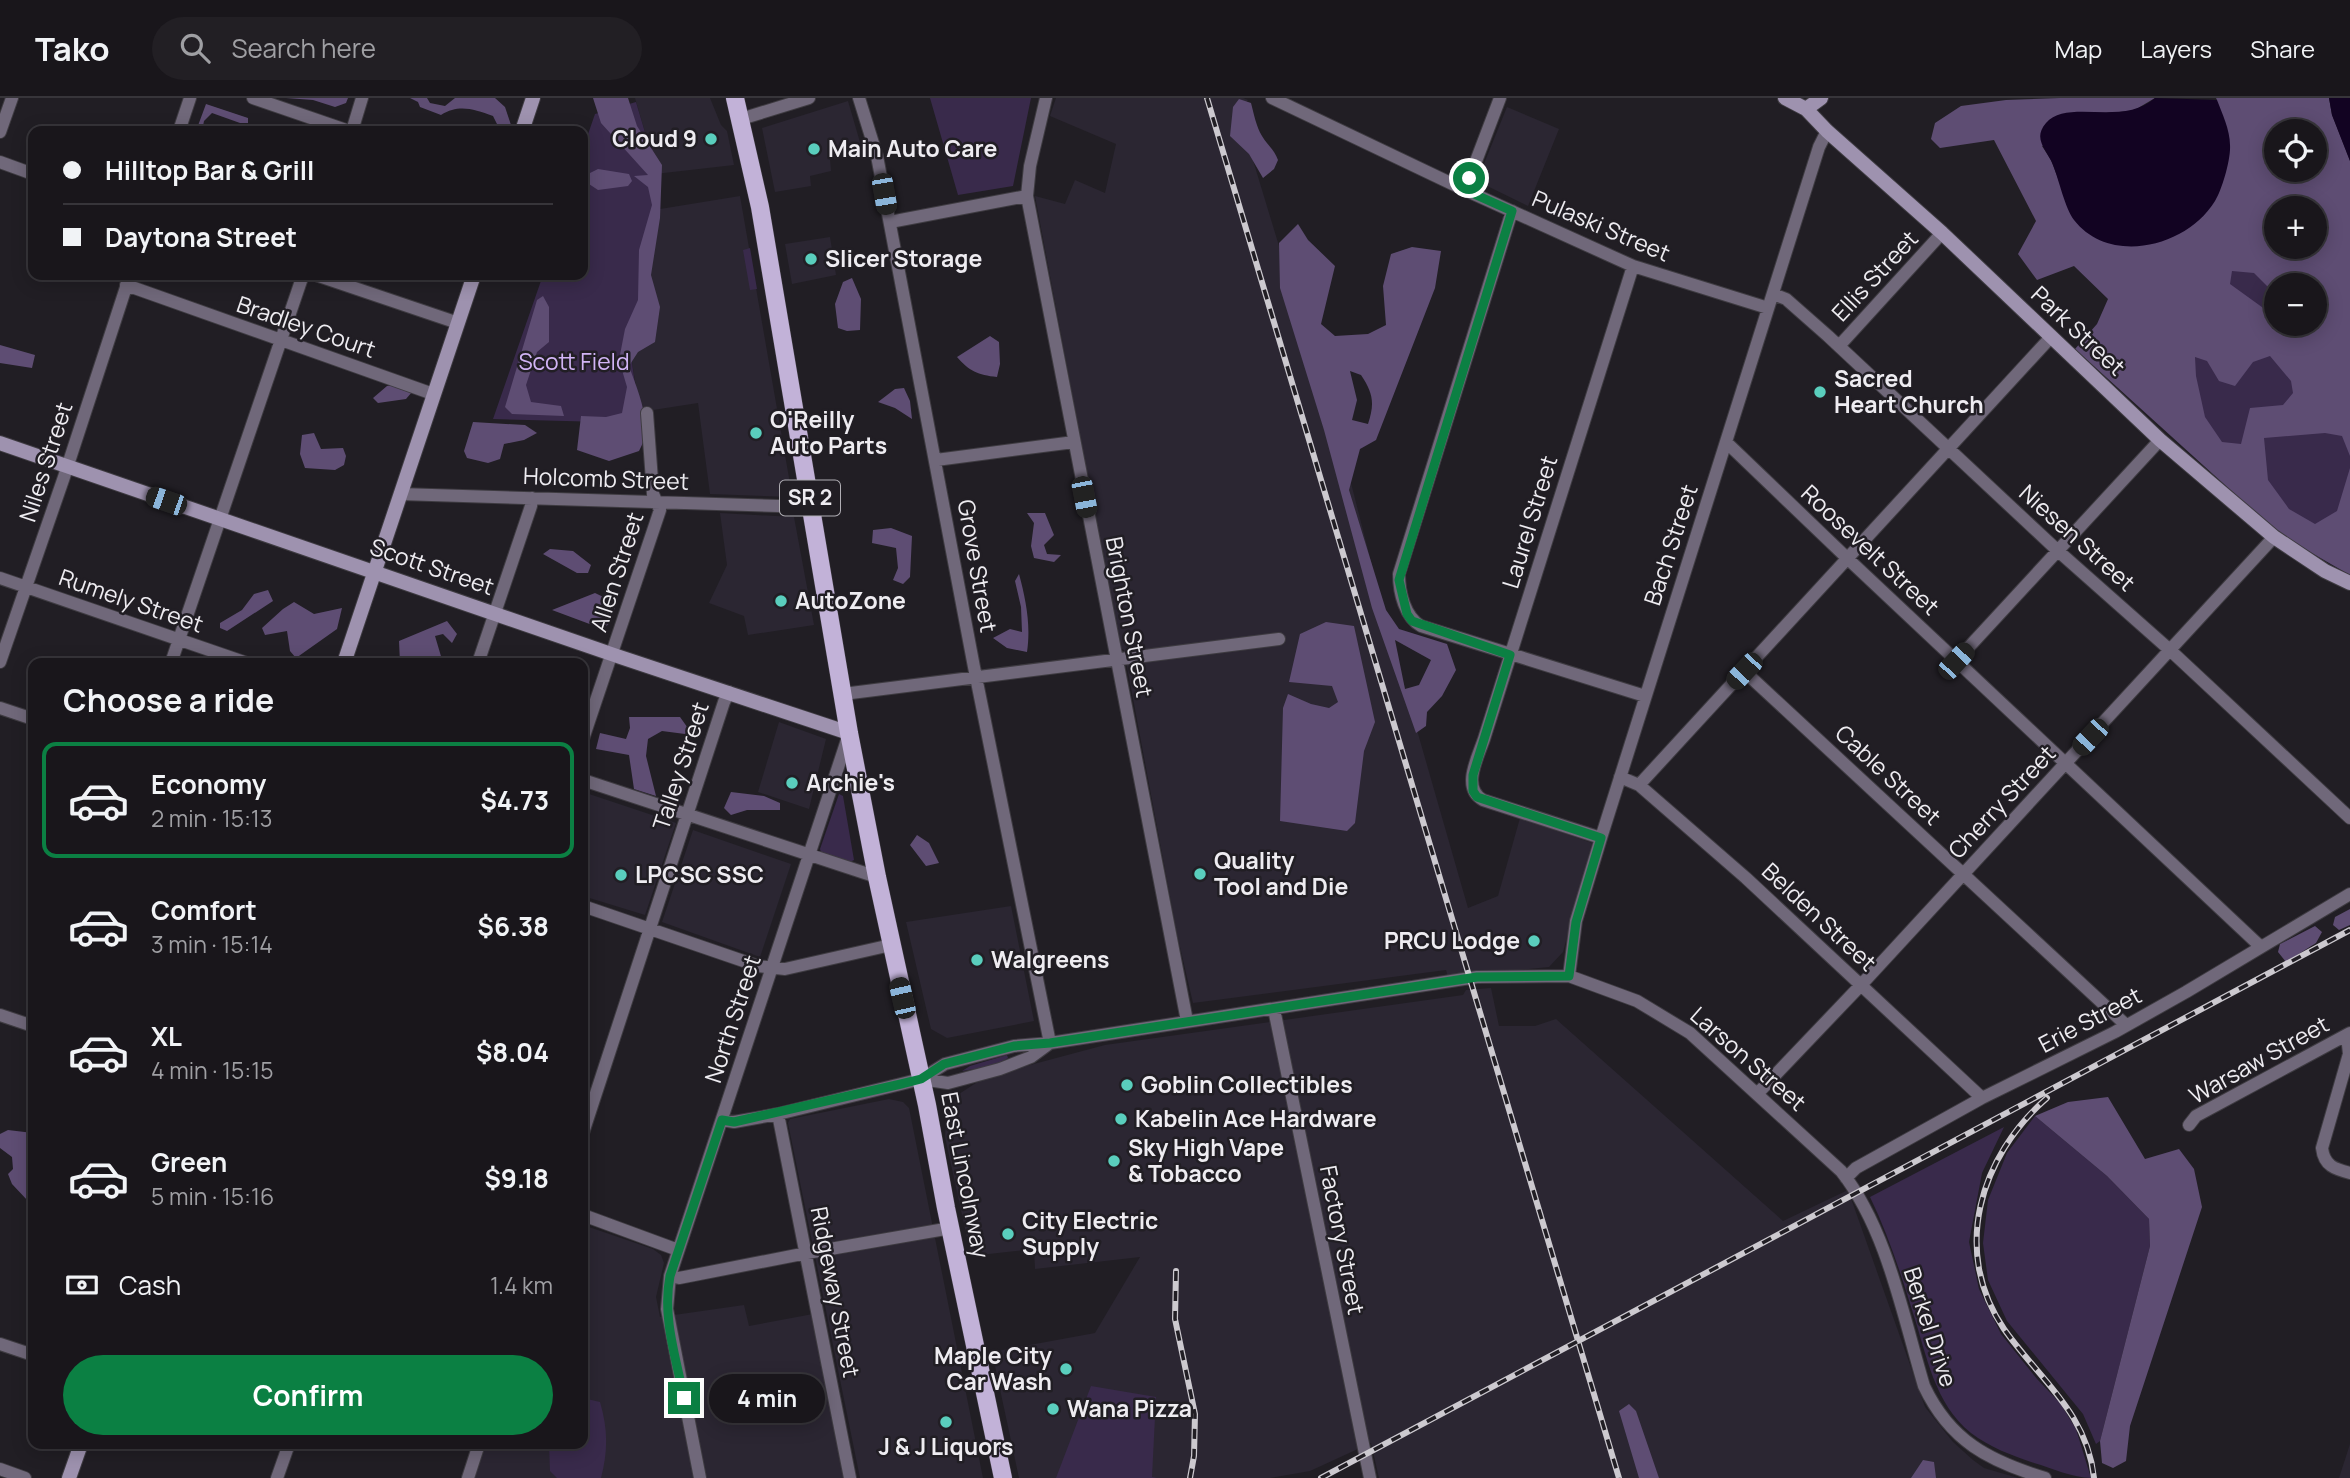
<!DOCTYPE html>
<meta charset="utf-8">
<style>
:root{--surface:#19161b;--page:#221f24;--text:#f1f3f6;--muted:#9f9fa3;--line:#37353a;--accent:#0b8043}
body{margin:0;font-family:Manrope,sans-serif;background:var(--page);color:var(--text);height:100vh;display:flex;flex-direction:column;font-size:26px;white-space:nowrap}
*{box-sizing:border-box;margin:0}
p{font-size:23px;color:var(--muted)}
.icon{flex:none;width:38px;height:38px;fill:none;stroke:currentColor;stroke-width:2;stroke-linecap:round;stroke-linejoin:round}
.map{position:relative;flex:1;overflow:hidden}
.details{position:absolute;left:28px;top:560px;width:560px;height:791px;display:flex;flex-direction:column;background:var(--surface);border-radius:14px;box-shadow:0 4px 18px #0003,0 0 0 2px var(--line)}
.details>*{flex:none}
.guide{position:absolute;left:28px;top:28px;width:560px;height:154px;border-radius:14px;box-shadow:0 4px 18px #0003,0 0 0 2px var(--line);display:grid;align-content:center;height:154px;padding:0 35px;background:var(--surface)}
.fabs{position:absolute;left:2264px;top:21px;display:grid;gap:14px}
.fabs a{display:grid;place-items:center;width:63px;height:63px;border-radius:50%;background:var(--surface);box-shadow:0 4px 18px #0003,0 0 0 2px var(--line);font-size:35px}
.end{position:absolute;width:32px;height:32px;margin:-16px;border:9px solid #0b8043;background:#fff;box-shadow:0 0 0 4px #fff}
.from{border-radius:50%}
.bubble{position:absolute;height:49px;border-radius:24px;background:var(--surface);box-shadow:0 4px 18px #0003,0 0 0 2px var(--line);font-size:23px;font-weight:700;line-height:49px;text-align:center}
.car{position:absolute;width:21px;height:42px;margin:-21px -10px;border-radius:9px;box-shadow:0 0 5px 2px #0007;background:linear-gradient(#222 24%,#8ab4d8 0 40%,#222 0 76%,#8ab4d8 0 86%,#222 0)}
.guide b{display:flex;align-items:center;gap:24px;height:66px;font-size:26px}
.guide b+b{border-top:2px solid var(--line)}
.guide i{width:18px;height:18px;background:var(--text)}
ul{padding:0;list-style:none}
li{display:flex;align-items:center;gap:21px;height:116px;margin:0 14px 10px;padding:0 21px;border:4px solid transparent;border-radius:14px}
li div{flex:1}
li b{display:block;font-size:26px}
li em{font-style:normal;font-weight:700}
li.active{border-color:var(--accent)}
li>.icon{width:63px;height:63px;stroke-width:1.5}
h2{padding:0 35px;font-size:32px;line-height:84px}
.pay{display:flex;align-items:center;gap:18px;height:77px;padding:0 35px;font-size:26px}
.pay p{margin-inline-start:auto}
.primary-button{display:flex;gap:14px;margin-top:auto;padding:14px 35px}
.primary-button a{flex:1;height:80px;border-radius:42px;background:var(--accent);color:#fff;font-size:28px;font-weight:700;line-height:80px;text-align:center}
header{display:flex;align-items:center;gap:42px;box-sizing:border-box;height:98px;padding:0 35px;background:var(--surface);border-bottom:2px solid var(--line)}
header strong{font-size:33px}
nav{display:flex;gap:38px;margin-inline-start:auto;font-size:24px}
.search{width:490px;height:63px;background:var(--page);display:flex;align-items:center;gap:18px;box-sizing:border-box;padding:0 24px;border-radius:38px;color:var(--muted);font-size:26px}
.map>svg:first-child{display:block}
.built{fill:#2b2632}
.green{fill:#392a4b;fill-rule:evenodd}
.forest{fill:#5e4d73;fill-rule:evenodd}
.water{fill:#120322}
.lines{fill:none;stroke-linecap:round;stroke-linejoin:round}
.street-casing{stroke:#3e3b41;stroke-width:14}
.secondary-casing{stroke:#3e3b41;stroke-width:16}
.primary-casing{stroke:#3e3b41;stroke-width:19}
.street{stroke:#70687a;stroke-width:12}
.secondary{stroke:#9e92af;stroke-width:14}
.primary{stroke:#c2b2d8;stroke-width:18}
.rail-casing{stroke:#ccc9cf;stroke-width:6}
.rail{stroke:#211e24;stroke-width:3.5;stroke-dasharray:10;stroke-linecap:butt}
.route{stroke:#0b8043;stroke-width:9}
.poi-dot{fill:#5acebd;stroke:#211e24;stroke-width:2.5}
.labels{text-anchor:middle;stroke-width:5;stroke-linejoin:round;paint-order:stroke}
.shield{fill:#211e24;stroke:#b0aeb4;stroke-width:2}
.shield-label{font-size:21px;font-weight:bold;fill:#eeecf1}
.poi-label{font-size:23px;font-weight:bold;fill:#eeecf1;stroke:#211e24;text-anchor:start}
.street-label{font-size:23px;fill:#eeecf1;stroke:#211e24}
.park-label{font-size:23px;fill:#d1b4f5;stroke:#211e24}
</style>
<header>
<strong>Tako</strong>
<div class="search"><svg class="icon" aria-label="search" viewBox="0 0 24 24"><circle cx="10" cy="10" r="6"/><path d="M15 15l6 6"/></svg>Search here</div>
<nav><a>Map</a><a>Layers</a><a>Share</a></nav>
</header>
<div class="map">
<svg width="2350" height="1380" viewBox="0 0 2350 1380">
<rect width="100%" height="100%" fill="#211e24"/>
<!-- built -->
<path class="built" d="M635,0H710L721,27L727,33L734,67L655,76L652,58Z
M1056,0H1243L1248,2L1239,16L1352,389L1390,538L1468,810L1498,798L1520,720L1592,745L1563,854L1549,869L1448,879L1446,872L1193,905L1177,836L1124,552L1120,550L1035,98L1065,106L1075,82L1105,95L1116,46L1050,18Z
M848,3L864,58L830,61L831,73L810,78L811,88L775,94L762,30Z
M1507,9L1559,31L1528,108L1477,83Z
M740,98L792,397L790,399L710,396L698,305L640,314L630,252L654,112Z
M830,139L836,177L792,186L785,146Z
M720,415L794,419L814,527L748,537L744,518L709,505L727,467Z
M779,624L826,641L809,711L758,694Z
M583,694L676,725L645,817L583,798Z
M693,732L791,766L760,859L662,824Z
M1011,808L1034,923L947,940L931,931L906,824Z
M1491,890L1499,928H1535L1556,921L1783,1123L1848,1092L1925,1309L1953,1344L1973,1362L1984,1370L2018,1380H1379L1371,1345L1310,1373L1270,1380H1019L992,1254L1095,1235L1140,1159L1035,1171L1034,1151L971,1158L945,1039L946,1023L950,1010L959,996L979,983L993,977L1105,947L1463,897L1466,892Z
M889,1001L903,1004L909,1010L983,1380H860L788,1025L790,1021Z
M583,1127L653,1151L661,1157L664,1165L656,1199L660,1219L744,1207L749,1228L813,1216L846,1380H475L486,1346H583Z
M2350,1346V1380H2339Z"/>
<!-- green -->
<path class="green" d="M930,0H1031L1013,88L958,97Z
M636,4L652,58L656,85L647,228L630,252L641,325L493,321L543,177H583V42H586L595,16Z
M2332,17L2350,63V477L2279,436L2119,204L2230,47ZM2277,33H2315V72H2277ZM2277,110H2315V149H2277ZM2277,187H2315V226H2277Z
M750,150L757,191L750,192L743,152Z
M839,696L843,698L854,762L850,764L821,754L820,751Z
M1007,957L1008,960L994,968L962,973L970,968Z
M2035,1018L2107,1078L2149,1121L2150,1148L2100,1343L2096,1346L2083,1316L2007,1223L1988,1182L1983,1145L1988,1102L2007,1055Z
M2004,1029L1982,1075L1969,1144L1979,1191L2001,1236L2037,1281L2060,1305L2076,1331L2091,1380C2073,1380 2052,1370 2034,1365C2013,1358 1989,1349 1971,1335C1934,1305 1927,1258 1913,1215C1901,1176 1888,1136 1870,1099Z
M1091,1288L1156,1299L1152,1379L1157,1380H1056Z
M583,1300L600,1304C608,1331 608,1353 601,1380H557L550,1373L549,1346H583Z"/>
<!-- forest -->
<path class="forest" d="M286,0H348L346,5L335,9L313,2Z
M410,0H427L430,5L445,8L455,0H495L505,9L513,33H497L498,28L493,18C473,11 459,6 441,17L420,9L418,4Z
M593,0H628L637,28L662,67L660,120L651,177L660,209L655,244L638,254L629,268C638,294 654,327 639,353L609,363L577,352L581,318L606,319L622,315L627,289L619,262L625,231L638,202L639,152L652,107L648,89L634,78L648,77L601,25Z
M2060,0H2155L2133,13L2105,15L2042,48L2051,62L2059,83L2217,2L2216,0H2329L2332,17L2350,63V358L2342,338L2325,335L2264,340L2268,382L2289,411L2315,426L2337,413L2350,370V477L2279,436L2075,251L2097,226L2108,201L2074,168L2037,182L2018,156L2036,123L1994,42L1940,50L1931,41L1935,25L1961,8L2006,2ZM2277,33H2315V72H2277ZM2277,110H2315V149H2277ZM2232,173L2254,175L2275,196L2266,212L2230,186ZM2277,187H2315V226H2277ZM2270,258L2291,283L2293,295L2283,307L2250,310L2241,346L2222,344L2205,319L2196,278L2195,259L2207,263L2219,283L2235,288L2253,264Z
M1239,1L1251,5C1254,16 1256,28 1262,38C1268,48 1274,51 1278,62L1274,71L1263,80L1249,56L1230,38L1233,9Z
M206,6L248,20V25H240L212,15L204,23L202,33H196Z
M598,71L629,76L632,83L628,88L598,92L589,86L588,76Z
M1298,126L1308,142L1335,168L1321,226L1335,238L1368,236L1386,227L1383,188L1391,156L1412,149L1441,153L1435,190L1376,342L1360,351L1349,392L1386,512L1399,531L1447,546L1456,572L1442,598L1427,614L1426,628L1416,635L1372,510L1324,332L1280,190L1279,145ZM1350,273L1361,277C1373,295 1375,305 1368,326L1352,322L1357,302ZM1395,542L1431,562L1419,587L1405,591Z
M852,180L861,201L860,232L847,233L838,230L835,206L843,184Z
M543,198L549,209V244L537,254L526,287L531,304L561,308L564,318L512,316L505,309L537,202Z
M990,238L999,244L1000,266L997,279C978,277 969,273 957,259Z
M0,247L35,257L32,270L0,265Z
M393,287L412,294L406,301L378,305L373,300L387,288Z
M904,290L910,303L912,321L895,310L878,304L895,291Z
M473,324L525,327L537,335L524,342L504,346L500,361L488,365L467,360L464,353Z
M314,335L321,351L343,350L346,358L344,367L335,372L305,370L300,356L302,337Z
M1027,415H1045L1054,437L1044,447L1047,456L1061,457L1054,464L1034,460L1031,448L1034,425Z
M891,430L912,438L910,479L903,486L893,482L898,470L896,450L872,445L873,432Z
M550,451L573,453L591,467L588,475H577L543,456Z
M1019,476C1026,502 1031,527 1027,554L1007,550L993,540L1010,531L1022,534L1021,509L1015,483Z
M268,492L273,503L227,533L220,530V525L242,512L254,496Z
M595,495L616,505L611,524L603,531L552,512Z
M294,504L314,516L342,510L337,531L296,560L290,553L287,533L265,537L262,530L283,511Z
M447,523L457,536L452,545L443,536L435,538L443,565H400L399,543Z
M1326,524L1354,528L1375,624L1364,653L1355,725L1347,733L1280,723L1283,610L1288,596L1311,606L1329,610L1338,604L1332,588L1289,584L1300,536Z
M629,619H680L690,633L685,636L662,633L648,641L646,658L656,698L634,691L629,657L596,651L600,635L626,641L630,630Z
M731,694L764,698L780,705V712H747L731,717L724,710Z
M917,737L929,745L939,765L926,768L910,747Z
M2350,811V827L2339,832L2333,827L2335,819Z
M2315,828L2322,834L2316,845L2286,864L2278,854L2280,846Z
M2108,999L2145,1061L2179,1051L2194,1071L2202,1109L2130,1328L2126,1363L2113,1370L2102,1365L2100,1343L2150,1148L2149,1121L2107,1078L2035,1018L2068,1004Z
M8,1032L33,1035V1102L28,1103L12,1086L8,1076L13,1071L12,1059L0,1050V1036Z
M1629,1306L1636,1313L1659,1380H1639L1619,1313Z
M1923,1362L1934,1364L1936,1380H1911Z"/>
<!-- water -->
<path class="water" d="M2155,0L2217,2C2222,15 2230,32 2230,47C2231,61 2222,92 2215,103C2187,149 2110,168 2074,122C2065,110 2059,82 2053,67C2047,52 2032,41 2046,25C2067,0 2123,29 2155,0Z
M2329,0H2350V63L2332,17Z"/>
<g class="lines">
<!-- street casing -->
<g class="street-casing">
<path id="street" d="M253,0L349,33
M859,0L877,58L974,569L1050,945
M1046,0L1030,68L1027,98L1187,923
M1272,0L1465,92L1633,168L1768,210
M741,21L809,0
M179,33L190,0
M352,33L362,0
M0,34L12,0
M0,64L33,76
M1465,92L1500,0
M1512,113L1399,476C1399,495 1405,519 1421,528L1645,598
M890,124L1027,98
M316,177L458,225
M126,187L433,296
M1773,196L1786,201L1828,238L2057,452L2171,553L2350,720
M1839,248L1942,135
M1726,344L1847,460L2261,849
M936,362L1074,344
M400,396L811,409
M0,480L247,565
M1956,563L2160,342
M0,564L64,379L130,177
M171,565L303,177
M478,565L531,408L532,400
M1744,573L2126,927
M843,596L1279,541
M0,610L33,621
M583,641L660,412L653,396L647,315
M1620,679L1639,687L1746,780L1982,1000
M583,682L877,779
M1639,687L2051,239
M1601,740L1483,702C1461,690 1478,659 1484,641L1633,168
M583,808L758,868L785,871L891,847
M1569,878L1576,823L1601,740L1819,49L1827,33
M1274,911L1370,1380
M0,917L33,928
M2347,937L2349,956L2322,1050C2324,1068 2335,1071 2350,1075
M921,981L948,985L1000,971L1031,959L1050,945
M1758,995L1861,887L2274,439
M778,1016L850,1380
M722,1022L734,1024L778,1016L901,986L921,981L945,966L1014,948L1050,945L1477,879L1569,878L1637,903L1690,935L1841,1073C1887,1131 1903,1218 1924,1288C1950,1343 1989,1363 2045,1380
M2189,1027L2196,1018L2350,935
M583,1035L724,604L729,594
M1846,1080L1856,1070L1982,1000L2115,934L2186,894L2350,796
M583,1117L678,1152
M670,1178L679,1180L807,1155L951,1130
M0,1246L33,1257
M0,1371L25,1380
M277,1380L289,1346
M468,1380L479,1346
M700,1380L667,1211L670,1178L848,639"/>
</g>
<!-- secondary casing -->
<g class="secondary-casing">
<path id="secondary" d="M1785,0L1806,11L1827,33L1942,135L2160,342L2274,439L2325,473L2350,485
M1806,11L1821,0
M522,33L533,0
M0,345L620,559L849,635
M344,565L474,177
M69,1380L81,1346"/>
</g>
<!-- primary casing -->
<g class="primary-casing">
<path id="primary" d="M735,0L760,109L849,635L877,779L927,1007L946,1110L1003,1380"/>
</g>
<!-- street -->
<use href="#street" class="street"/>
<!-- secondary -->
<use href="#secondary" class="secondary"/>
<!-- primary -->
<use href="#primary" class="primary"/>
<!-- rail casing -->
<g class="rail-casing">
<path id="rail" d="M1207,0L1619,1380
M2047,1000C1980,1058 1951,1153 2004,1231C2039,1281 2087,1314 2094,1380
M1176,1173L1175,1221L1195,1316L1194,1358L1190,1380
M1321,1380L2350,832"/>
</g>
<!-- rail -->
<use href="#rail" class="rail"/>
</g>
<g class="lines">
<!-- route -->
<path class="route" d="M684,1300C676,1260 662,1219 670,1178L722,1022L734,1024L901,986L921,981L944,966L1014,948L1050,945L1477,879L1569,878L1576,824L1601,740L1477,699L1473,693V677L1510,557L1412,523L1407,516L1399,482L1512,113L1465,92L1469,80"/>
</g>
<!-- markers -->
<g class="poi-dot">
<circle cx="711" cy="41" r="7"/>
<circle cx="814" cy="51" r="7"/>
<circle cx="811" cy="161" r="7"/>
<circle cx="1820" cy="294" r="7"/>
<circle cx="756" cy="335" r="7"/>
<circle cx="781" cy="503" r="7"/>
<circle cx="792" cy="685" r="7"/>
<circle cx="1200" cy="776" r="7"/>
<circle cx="621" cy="777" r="7"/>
<circle cx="1534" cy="843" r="7"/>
<circle cx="977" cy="862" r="7"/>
<circle cx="1127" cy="987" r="7"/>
<circle cx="1121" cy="1021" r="7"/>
<circle cx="1114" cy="1063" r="7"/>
<circle cx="1008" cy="1136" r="7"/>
<circle cx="1066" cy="1271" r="7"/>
<circle cx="1053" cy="1311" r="7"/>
<circle cx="946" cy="1324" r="7"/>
</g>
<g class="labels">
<!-- shield labels -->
<rect class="shield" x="780" y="382.5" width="60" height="35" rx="5"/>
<g class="shield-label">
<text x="810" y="407">SR 2</text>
</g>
<!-- poi labels -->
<g class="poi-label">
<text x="697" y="49" text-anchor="end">Cloud 9</text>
<text x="828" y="59">Main Auto Care</text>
<text x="825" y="169">Slicer Storage</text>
<text x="1834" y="289">Sacred<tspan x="1834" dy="26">Heart Church</tspan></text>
<text x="770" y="330">O'Reilly<tspan x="770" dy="26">Auto Parts</tspan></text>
<text x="795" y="511">AutoZone</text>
<text x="806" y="693">Archie's</text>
<text x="1214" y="771">Quality<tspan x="1214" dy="26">Tool and Die</tspan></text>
<text x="635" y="785">LPCSC SSC</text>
<text x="1520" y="851" text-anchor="end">PRCU Lodge</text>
<text x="991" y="870">Walgreens</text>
<text x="1141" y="995">Goblin Collectibles</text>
<text x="1135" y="1029">Kabelin Ace Hardware</text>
<text x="1128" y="1058">Sky High Vape<tspan x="1128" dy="26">&amp; Tobacco</tspan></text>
<text x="1022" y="1131">City Electric<tspan x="1022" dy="26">Supply</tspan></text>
<text x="1052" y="1266" text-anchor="end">Maple City<tspan x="1052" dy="26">Car Wash</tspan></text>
<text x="1067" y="1319">Wana Pizza</text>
<text x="946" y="1357" text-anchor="middle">J &amp; J Liquors</text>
</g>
<!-- street labels -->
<g class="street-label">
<text transform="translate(1601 128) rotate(23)" y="8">Pulaski Street</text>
<text transform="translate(1875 178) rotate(-47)" y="8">Ellis Street</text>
<text transform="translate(306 229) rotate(19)" y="8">Bradley Court</text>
<text transform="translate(2078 233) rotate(43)" y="8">Park Street</text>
<text transform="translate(46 364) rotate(-72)" y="8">Niles Street</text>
<text transform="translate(606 381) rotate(2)" y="8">Holcomb Street</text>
<text transform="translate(1530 424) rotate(-73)" y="8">Laurel Street</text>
<text transform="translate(2077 440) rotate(42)" y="8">Niesen Street</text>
<text transform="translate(1671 447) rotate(-72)" y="8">Bach Street</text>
<text transform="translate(1870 452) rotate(43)" y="8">Roosevelt Street</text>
<text transform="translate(977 468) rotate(80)" y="8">Grove Street</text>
<text transform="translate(432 469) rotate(19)" y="8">Scott Street</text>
<text transform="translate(617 474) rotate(-72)" y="8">Allen Street</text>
<text transform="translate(131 503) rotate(19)" y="8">Rumely Street</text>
<text transform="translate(1129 519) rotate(79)" y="8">Brighton Street</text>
<text transform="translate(681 668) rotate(-72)" y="8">Talley Street</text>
<text transform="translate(1888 677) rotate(43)" y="8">Cable Street</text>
<text transform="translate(2002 704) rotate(-47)" y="8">Cherry Street</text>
<text transform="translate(1819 819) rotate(43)" y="8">Belden Street</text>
<text transform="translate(733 921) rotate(-72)" y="8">North Street</text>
<text transform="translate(2090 922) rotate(-28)" y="8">Erie Street</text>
<text transform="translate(1748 961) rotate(41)" y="8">Larson Street</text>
<text transform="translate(2259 962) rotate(-29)" y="8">Warsaw Street</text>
<text transform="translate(965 1077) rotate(79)" y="8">East Lincolnway</text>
<text transform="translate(1342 1142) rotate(79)" y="8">Factory Street</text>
<text transform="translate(835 1194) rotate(79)" y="8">Ridgeway Street</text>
<text transform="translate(1930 1229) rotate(72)" y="8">Berkel Drive</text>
</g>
<!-- park labels -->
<g class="park-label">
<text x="574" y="272">Scott Field</text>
</g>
</g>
</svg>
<div class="fabs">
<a><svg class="icon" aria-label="locate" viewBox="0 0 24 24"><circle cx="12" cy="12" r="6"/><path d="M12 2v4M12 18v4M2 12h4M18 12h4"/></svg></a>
<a>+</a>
<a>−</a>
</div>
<i class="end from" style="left:1469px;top:80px"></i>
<i class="end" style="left:684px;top:1300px"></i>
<div class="bubble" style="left:709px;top:1276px;width:116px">4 min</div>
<i class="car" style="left:884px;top:96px;rotate:170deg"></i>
<i class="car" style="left:1084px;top:399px;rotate:169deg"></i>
<i class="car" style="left:166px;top:403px;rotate:289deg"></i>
<i class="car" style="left:1956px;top:563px;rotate:43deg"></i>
<i class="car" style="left:1744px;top:573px;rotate:223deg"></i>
<i class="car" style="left:2090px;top:639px;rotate:223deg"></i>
<i class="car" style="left:902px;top:900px;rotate:347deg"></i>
<div class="guide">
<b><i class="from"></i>Hilltop Bar &amp; Grill</b>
<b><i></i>Daytona Street</b>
</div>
<section class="details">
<h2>Choose a ride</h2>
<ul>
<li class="active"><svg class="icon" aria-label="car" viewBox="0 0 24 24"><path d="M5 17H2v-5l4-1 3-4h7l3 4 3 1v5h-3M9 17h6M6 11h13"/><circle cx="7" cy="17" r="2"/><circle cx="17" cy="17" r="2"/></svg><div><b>Economy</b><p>2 min · 15:13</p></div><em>$4.73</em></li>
<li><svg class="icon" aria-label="car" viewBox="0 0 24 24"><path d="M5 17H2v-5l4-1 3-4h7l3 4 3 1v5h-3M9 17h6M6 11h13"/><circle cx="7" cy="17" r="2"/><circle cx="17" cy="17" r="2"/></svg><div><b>Comfort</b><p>3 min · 15:14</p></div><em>$6.38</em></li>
<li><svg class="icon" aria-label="car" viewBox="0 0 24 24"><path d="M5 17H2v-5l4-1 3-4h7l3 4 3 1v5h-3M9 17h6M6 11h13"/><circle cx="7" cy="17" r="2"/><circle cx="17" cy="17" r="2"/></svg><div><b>XL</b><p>4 min · 15:15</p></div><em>$8.04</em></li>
<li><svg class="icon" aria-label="car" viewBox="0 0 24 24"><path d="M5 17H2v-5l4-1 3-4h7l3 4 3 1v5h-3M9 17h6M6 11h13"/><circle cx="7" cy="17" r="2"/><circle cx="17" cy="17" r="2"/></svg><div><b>Green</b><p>5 min · 15:16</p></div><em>$9.18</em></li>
</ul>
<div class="pay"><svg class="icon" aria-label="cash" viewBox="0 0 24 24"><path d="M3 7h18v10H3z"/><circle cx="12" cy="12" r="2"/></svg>Cash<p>1.4 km</p></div>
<div class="primary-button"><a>Confirm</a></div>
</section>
</div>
